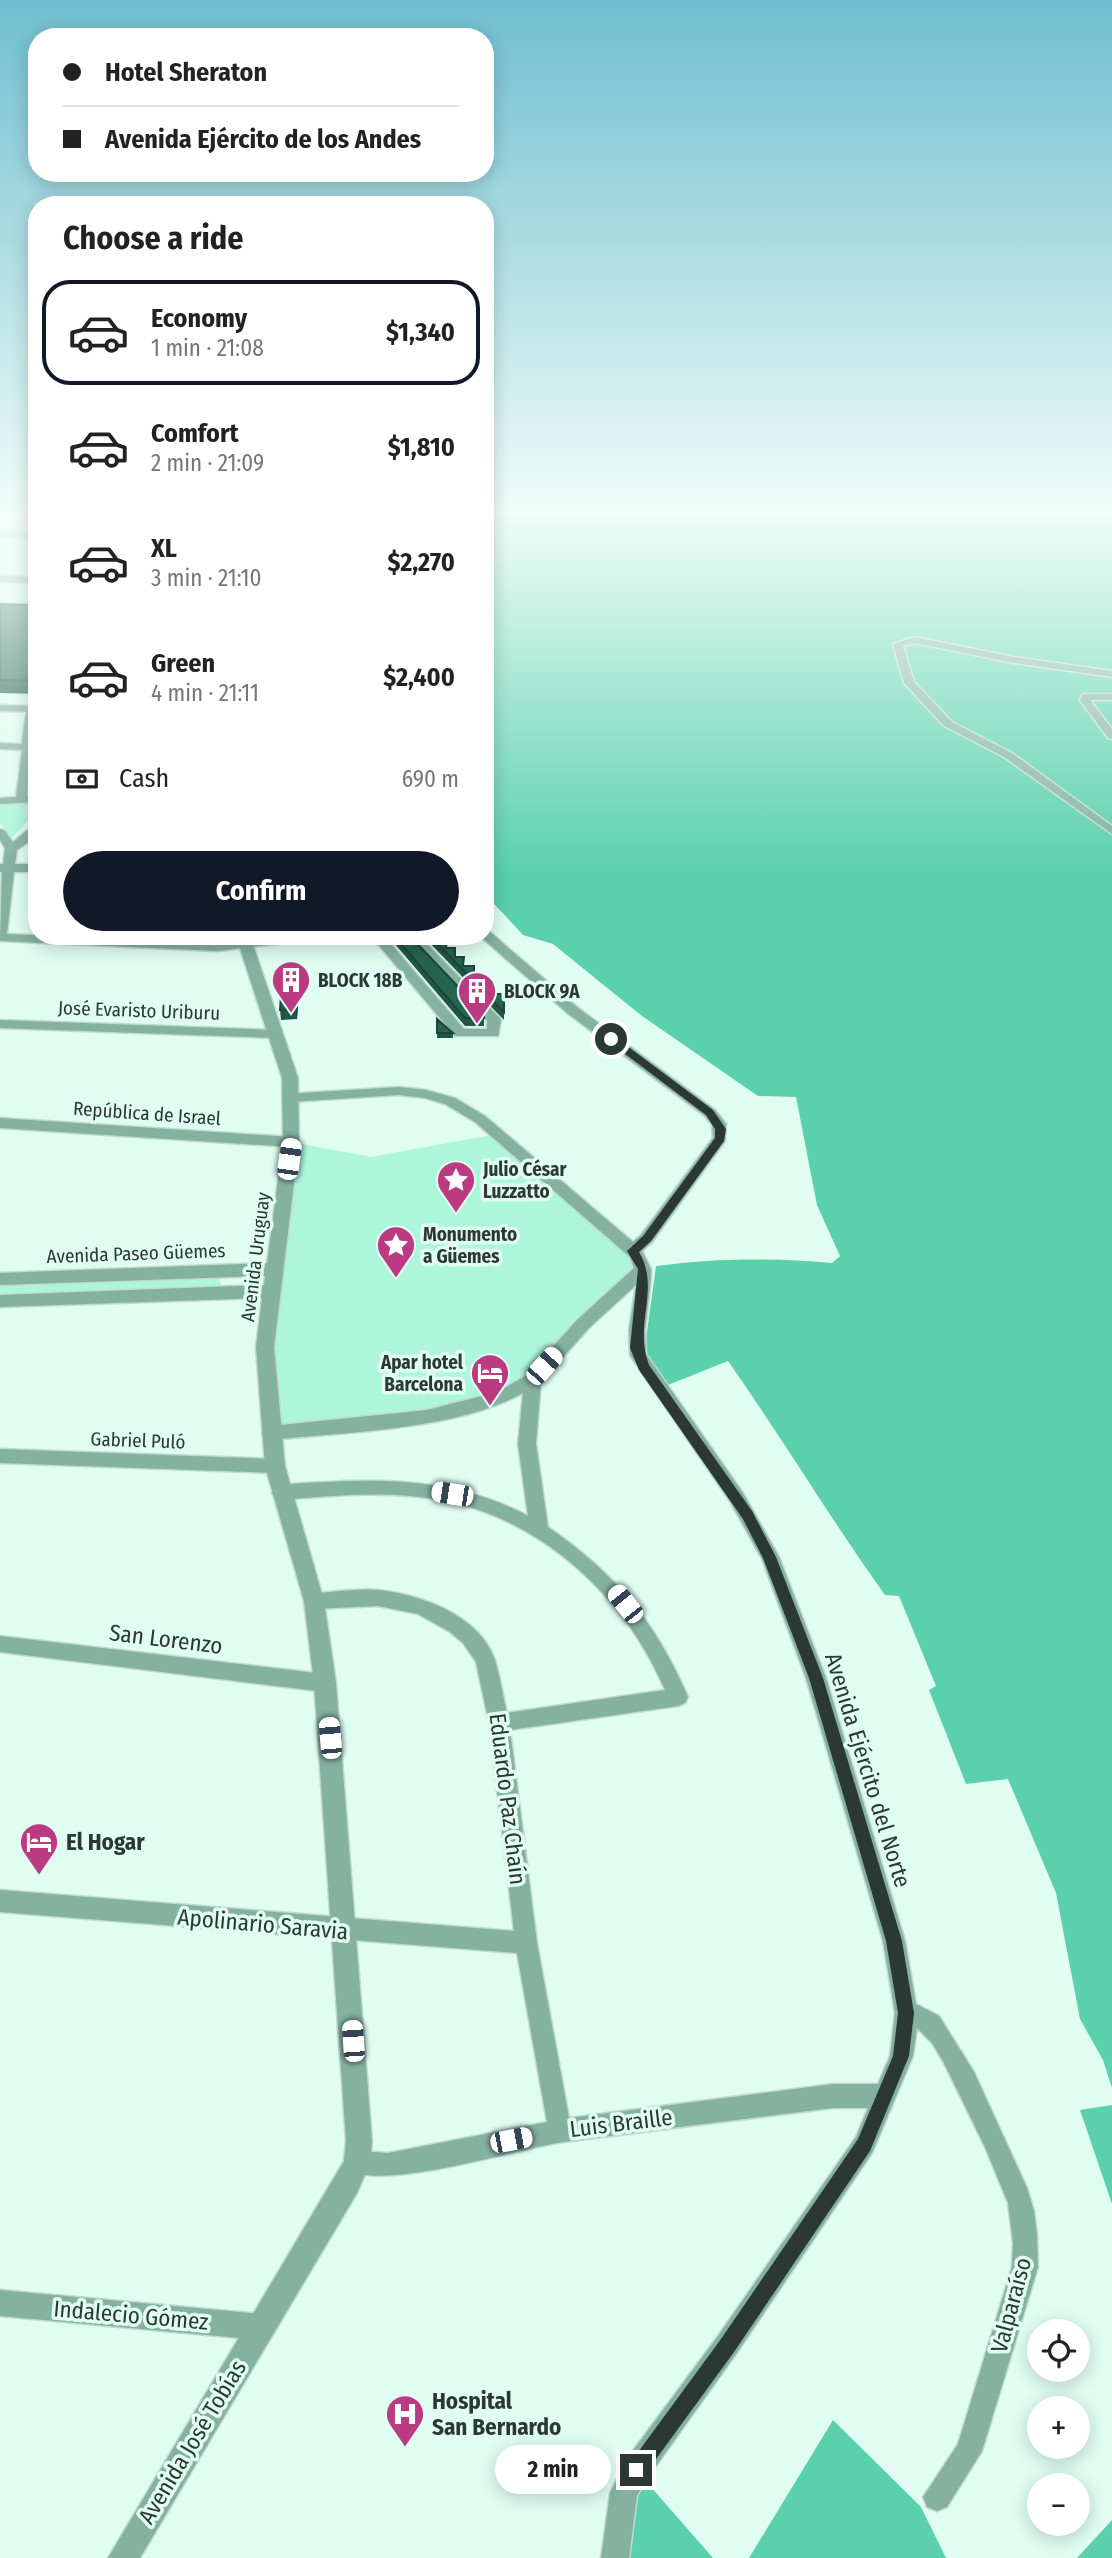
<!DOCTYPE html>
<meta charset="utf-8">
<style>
:root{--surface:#fff;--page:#f2f2f2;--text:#222;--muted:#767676;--line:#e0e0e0;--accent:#111827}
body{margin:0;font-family:"Fira Sans Condensed",sans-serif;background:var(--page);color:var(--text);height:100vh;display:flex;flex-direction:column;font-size:26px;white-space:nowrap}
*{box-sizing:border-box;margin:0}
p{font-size:23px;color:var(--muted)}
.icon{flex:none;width:38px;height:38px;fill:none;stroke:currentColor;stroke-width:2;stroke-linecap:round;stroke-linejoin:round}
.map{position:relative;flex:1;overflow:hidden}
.details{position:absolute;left:28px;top:196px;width:466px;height:749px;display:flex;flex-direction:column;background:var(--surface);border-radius:28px;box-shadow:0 4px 18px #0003}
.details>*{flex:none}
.top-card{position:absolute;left:28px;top:28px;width:466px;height:154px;border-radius:28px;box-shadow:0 4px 18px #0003;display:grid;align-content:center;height:154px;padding:0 35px;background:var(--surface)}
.tools{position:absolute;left:1027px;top:2319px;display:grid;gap:14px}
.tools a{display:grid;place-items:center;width:63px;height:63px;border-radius:50%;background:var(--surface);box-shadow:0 4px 18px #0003;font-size:35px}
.end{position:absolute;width:32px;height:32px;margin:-16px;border:9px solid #2c3833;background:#fff;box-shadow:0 0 0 4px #fff}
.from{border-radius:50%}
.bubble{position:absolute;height:49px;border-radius:24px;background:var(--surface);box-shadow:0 4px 18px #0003;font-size:23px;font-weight:700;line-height:49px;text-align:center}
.car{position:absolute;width:21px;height:42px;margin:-21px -10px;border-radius:9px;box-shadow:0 0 5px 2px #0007;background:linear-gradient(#fff 24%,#345 0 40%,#fff 0 76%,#345 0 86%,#fff 0)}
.top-card b{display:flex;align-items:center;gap:24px;height:66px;font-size:26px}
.top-card b+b{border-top:2px solid var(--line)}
.top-card i{width:18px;height:18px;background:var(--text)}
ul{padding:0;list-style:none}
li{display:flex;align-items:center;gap:21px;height:105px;margin:0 14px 10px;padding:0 21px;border:4px solid transparent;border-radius:28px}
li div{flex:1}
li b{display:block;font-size:26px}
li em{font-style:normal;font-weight:700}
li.on{border-color:var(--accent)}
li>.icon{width:63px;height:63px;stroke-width:1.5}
h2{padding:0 35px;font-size:32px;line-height:84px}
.pay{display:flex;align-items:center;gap:18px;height:77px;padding:0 35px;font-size:26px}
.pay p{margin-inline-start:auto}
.action{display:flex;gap:14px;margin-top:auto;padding:14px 35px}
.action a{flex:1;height:80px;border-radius:42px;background:var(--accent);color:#fff;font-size:28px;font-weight:700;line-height:80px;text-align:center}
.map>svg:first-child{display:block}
.green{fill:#adf5db}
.forest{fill:#5bd0ac}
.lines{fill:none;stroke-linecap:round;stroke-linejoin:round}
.minor-casing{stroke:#c0dad0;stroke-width:3}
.tertiary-casing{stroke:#c0dad0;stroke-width:3}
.minor{fill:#85b1a1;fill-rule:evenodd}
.tertiary{fill:#85b1a1;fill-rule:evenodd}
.wall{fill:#215647}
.shaded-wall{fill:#1b4639}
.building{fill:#266452;stroke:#1b4639;stroke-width:2}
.route{fill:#2c3833}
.labels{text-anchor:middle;stroke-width:7;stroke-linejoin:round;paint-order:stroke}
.poi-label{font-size:19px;font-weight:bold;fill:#2c3833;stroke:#e0fdf2;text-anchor:start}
.street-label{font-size:19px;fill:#2c3833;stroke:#e0fdf2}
.near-street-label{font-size:23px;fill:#2c3833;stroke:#e0fdf2}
.near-poi-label{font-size:23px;font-weight:bold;fill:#2c3833;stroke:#e0fdf2;text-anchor:start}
</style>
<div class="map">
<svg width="1112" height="2558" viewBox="0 0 1112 2558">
<rect width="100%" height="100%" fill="#e0fdf2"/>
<!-- green -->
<path class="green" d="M15,802L34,803L37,806L32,817L11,839L0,823V806Z
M497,1134L623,1243L637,1264L634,1274L544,1366L476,1406L271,1433L265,1347L291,1142L371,1157Z
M219,1279L222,1286L216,1289L0,1295V1285Z"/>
<!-- forest -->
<path class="forest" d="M485,512H1112V2088L1103,2060L1080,2019L1056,1893L1008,1779L966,1784L929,1690L936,1686L899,1596L885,1595C830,1518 782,1438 728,1361L663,1387L644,1354L656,1266C720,1258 769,1258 832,1263L840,1256L817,1205L796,1097L758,1096L642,1016L553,944L523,935L485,894Z
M1112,2105V2204L1080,2110Z
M833,2420L921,2507L946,2558H749Z
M643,2478L713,2558H621L623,2526Z
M1112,2520V2558H1077Z"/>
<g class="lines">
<!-- minor casing -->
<g class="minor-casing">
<path id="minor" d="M0,531L37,532V538L0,537Z
M0,576L37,577V583L0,582Z
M915,637L1014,657L1112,671V677L1014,663L915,643L903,646L914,682L952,722L1012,753L1112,826V834L1004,757L944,726L904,683L893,644Z
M1083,694H1112V700H1090L1112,729V739L1108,738L1080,700Z
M37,696L27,796H37V802L0,804V798L16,797L22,750L0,749V743L22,744C24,729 24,705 37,696Z
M37,822C37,838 30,841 17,850L15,864H37V872H14L7,934L217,943L276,936H316L310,940L217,951L0,941L2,872H0V864H3L5,848L0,840V829L4,830L13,842Z
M485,930L489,931L577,1007L715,1110L726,1124L725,1141L652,1242L642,1251L651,1269V1278L645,1330L646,1354L743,1493L779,1557L826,1678L905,1941L916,2004L939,2016L974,2072L1027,2188L1034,2211L1037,2235L1038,2267L982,2451L947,2507L937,2511L927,2507L923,2497L958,2444L1012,2267L1013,2243L1008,2203L985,2147L944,2063L932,2043L917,2028L913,2056L872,2153L736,2354L646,2480L637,2496L629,2558H601L610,2493L626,2460L718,2336L856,2137L868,2108H833C743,2119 653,2130 563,2142C513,2150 390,2189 349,2171L345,2163L349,2155L357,2151L388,2153L547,2122L517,1953L0,1912V1890L514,1931L489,1723L476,1662L463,1643L450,1632L418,1614L378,1606L314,1609L307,1607L305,1601L307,1595L314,1593C335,1592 358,1588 379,1590C422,1595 479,1615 495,1660C500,1677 503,1696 507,1713L665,1690C627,1600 545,1521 446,1501C392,1490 336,1495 281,1500L275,1498L272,1493L275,1488C291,1482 311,1483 328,1482C397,1478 467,1483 528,1516L518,1444L523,1393C457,1430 347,1432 271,1440L265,1438L262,1433L265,1428L271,1426L427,1410L497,1392L527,1375L577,1320L634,1268L630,1257L475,1122L445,1104L425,1098L399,1095L290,1102L285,1100L283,1097L285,1094L399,1087L426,1090L455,1098L485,1116L633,1242L642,1234L713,1138L712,1125L705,1116L567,1013L481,937L485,936ZM636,1285L629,1330L630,1355L731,1503L762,1559L806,1678L883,1941L895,2013L890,2056L878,2084H833L569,2118L537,1943L510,1730L678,1706L685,1703L688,1697C655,1621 616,1574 548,1527L536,1444L541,1382L589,1328Z
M371,936H384L464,1029H487V1021L407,937L419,936L499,1017L501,1020L498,1036H455Z
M0,1020L276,1030L283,1034L276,1038L0,1028Z
M0,1118L291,1137L298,1142L291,1147L0,1128Z
M0,1449L275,1459L281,1461L284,1466L281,1471L275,1473L0,1463Z
M0,1636L325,1674L332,1677L335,1683L332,1689L325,1692L0,1652Z
M0,2290L261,2314L270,2318L274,2327L270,2336L261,2340L0,2316Z"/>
</g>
<!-- tertiary casing -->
<g class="tertiary-casing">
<path id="tertiary" d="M0,705L37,706V712L0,711Z
M236,936H250L298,1078L299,1142L274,1347L285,1466L324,1601L336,1683L372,2141L370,2163L357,2193L140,2558H108L344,2161L346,2141L314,1683L304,1601L265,1466L256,1347L262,1298L0,1307V1295L264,1285L265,1276L0,1285V1273L267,1263L283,1142L282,1078Z"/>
</g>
<!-- minor -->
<use href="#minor" class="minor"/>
<!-- tertiary -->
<use href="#tertiary" class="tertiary"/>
</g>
<!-- wall -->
<path class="wall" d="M0,604L37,605V694L0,693Z
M388,936H410L484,1014V1026H465Z
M423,936H440L441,939L455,957L475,975L493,994H504V1020Z
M299,991L297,1019L281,1020L280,1010Z
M437,1019L453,1033V1038H437Z"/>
<!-- shaded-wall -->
<path class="shaded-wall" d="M298,981L299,991L297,1019L296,1009Z"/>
<!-- building -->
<path class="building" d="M0,604L37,605V681L0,680Z
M394,936H410L484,1014V1018H465Z
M430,936H440L439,939H447L446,948H455V957H464L463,966H474V975H484V984H493V994H504V1012Z
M298,981L296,1009L280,1010L282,982Z
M437,1019L453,1033H437Z"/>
<!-- sky -->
<linearGradient id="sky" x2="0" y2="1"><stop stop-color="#6fbecf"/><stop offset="0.59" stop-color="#f1fef9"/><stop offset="1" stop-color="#f1fef9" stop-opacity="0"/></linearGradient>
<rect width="1112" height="870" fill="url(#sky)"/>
<!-- route -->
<path class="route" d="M608,1037H615L713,1110L726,1129L724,1141L651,1241L639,1252C661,1289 633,1324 649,1365L752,1511L776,1557L823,1678L902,1941L914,2013L909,2056L870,2151L734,2352L643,2477L636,2480L630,2477L627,2470L630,2463L721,2339L858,2139L893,2056L898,2013L886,1941L809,1678L763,1558L743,1519L639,1370L630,1348L638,1269L627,1251L643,1236L715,1138V1129L706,1115L608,1041Z"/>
<!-- icons -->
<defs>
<g id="building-pin" transform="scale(2.0125)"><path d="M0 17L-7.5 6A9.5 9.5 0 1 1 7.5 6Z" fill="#bc3a82" stroke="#e0fdf2"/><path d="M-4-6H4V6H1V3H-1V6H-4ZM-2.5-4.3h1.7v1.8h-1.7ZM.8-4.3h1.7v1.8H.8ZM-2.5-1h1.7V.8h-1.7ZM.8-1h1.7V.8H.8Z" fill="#fff"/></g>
<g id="sight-pin" transform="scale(2.0125)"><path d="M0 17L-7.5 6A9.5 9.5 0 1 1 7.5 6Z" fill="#bc3a82" stroke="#e0fdf2"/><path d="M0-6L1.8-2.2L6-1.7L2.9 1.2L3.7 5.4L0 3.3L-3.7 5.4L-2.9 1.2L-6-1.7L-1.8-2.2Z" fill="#fff"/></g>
<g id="hotel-pin" transform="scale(2.0125)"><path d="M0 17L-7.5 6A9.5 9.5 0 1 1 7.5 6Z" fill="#bc3a82" stroke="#e0fdf2"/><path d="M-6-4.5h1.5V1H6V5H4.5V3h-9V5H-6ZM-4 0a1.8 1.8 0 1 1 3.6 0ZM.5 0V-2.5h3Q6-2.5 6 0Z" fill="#fff"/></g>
<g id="hospital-pin" transform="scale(2.0125)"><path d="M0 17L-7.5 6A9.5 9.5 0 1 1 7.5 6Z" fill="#bc3a82" stroke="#e0fdf2"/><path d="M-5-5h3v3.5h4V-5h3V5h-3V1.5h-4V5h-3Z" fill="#fff"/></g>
</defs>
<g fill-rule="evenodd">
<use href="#building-pin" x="291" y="980"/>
<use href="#building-pin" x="477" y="991"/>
<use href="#sight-pin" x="456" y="1180"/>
<use href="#sight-pin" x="396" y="1245"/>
<use href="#hotel-pin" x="490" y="1373"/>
<use href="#hotel-pin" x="39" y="1842"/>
<use href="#hospital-pin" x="405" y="2414"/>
</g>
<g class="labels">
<!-- poi labels -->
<g class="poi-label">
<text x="318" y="987">BLOCK 18B</text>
<text x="504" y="998">BLOCK 9A</text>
<text x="483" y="1176">Julio César<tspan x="483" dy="22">Luzzatto</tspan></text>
<text x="423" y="1241">Monumento<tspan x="423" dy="22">a Güemes</tspan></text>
<text x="463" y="1369" text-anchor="end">Apar hotel<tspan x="463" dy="22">Barcelona</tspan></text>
</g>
<!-- street labels -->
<g class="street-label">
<text transform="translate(139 1010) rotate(2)" y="7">José Evaristo Uriburu</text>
<text transform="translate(147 1113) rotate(4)" y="7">República de Israel</text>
<text transform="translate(136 1253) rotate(-2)" y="7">Avenida Paseo Güemes</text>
<text transform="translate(255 1257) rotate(-83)" y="7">Avenida Uruguay</text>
<text transform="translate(138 1440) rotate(2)" y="7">Gabriel Puló</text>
</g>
<!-- near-street labels -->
<g class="near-street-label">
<text transform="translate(166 1639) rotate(7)" y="8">San Lorenzo</text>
<text transform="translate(868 1770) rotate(73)" y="8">Avenida Ejército del Norte</text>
<text transform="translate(508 1799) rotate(83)" y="8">Eduardo Paz Chaín</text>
<text transform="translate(263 1924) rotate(5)" y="8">Apolinario Saravia</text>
<text transform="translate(621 2123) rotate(-7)" y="8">Luis Braille</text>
<text transform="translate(1011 2305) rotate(-75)" y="8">Valparaíso</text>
<text transform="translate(131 2315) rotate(5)" y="8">Indalecio Gómez</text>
<text transform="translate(192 2442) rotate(-59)" y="8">Avenida José Tobías</text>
</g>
<!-- near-poi labels -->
<g class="near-poi-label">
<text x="66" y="1850">El Hogar</text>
<text x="432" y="2409">Hospital<tspan x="432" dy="26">San Bernardo</tspan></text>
</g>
</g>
</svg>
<div class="tools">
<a><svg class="icon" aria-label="locate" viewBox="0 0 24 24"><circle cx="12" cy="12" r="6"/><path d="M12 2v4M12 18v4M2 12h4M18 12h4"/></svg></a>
<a>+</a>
<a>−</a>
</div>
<i class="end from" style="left:611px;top:1039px"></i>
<i class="end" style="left:636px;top:2470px"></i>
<div class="bubble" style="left:495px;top:2445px;width:116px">2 min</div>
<i class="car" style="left:289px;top:1159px;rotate:8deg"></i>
<i class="car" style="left:544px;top:1366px;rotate:42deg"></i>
<i class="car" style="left:452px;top:1494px;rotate:279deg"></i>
<i class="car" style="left:625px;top:1604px;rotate:321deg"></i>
<i class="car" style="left:330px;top:1738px;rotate:355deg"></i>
<i class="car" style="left:353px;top:2041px;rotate:356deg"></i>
<i class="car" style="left:511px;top:2140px;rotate:79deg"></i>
<div class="top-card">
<b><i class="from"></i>Hotel Sheraton</b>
<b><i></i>Avenida Ejército de los Andes</b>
</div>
<section class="details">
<h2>Choose a ride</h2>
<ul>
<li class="on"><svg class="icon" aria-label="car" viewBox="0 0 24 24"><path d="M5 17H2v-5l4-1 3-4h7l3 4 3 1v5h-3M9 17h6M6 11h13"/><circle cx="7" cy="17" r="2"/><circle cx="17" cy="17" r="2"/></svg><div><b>Economy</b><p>1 min · 21:08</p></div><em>$1,340</em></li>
<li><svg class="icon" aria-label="car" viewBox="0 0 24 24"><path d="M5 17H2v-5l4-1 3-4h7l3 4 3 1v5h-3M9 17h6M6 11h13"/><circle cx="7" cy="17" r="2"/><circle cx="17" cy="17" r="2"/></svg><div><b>Comfort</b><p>2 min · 21:09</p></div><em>$1,810</em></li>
<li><svg class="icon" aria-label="car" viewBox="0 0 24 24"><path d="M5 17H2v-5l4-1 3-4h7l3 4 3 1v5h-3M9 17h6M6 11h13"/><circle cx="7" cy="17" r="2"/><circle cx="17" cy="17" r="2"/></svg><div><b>XL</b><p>3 min · 21:10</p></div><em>$2,270</em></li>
<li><svg class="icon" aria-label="car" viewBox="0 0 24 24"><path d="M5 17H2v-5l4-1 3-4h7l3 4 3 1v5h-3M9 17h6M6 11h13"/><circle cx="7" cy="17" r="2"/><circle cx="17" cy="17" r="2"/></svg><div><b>Green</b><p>4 min · 21:11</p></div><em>$2,400</em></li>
</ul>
<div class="pay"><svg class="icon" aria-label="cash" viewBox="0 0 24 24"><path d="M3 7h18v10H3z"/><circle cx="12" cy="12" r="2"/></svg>Cash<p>690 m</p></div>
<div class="action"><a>Confirm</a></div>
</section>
</div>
